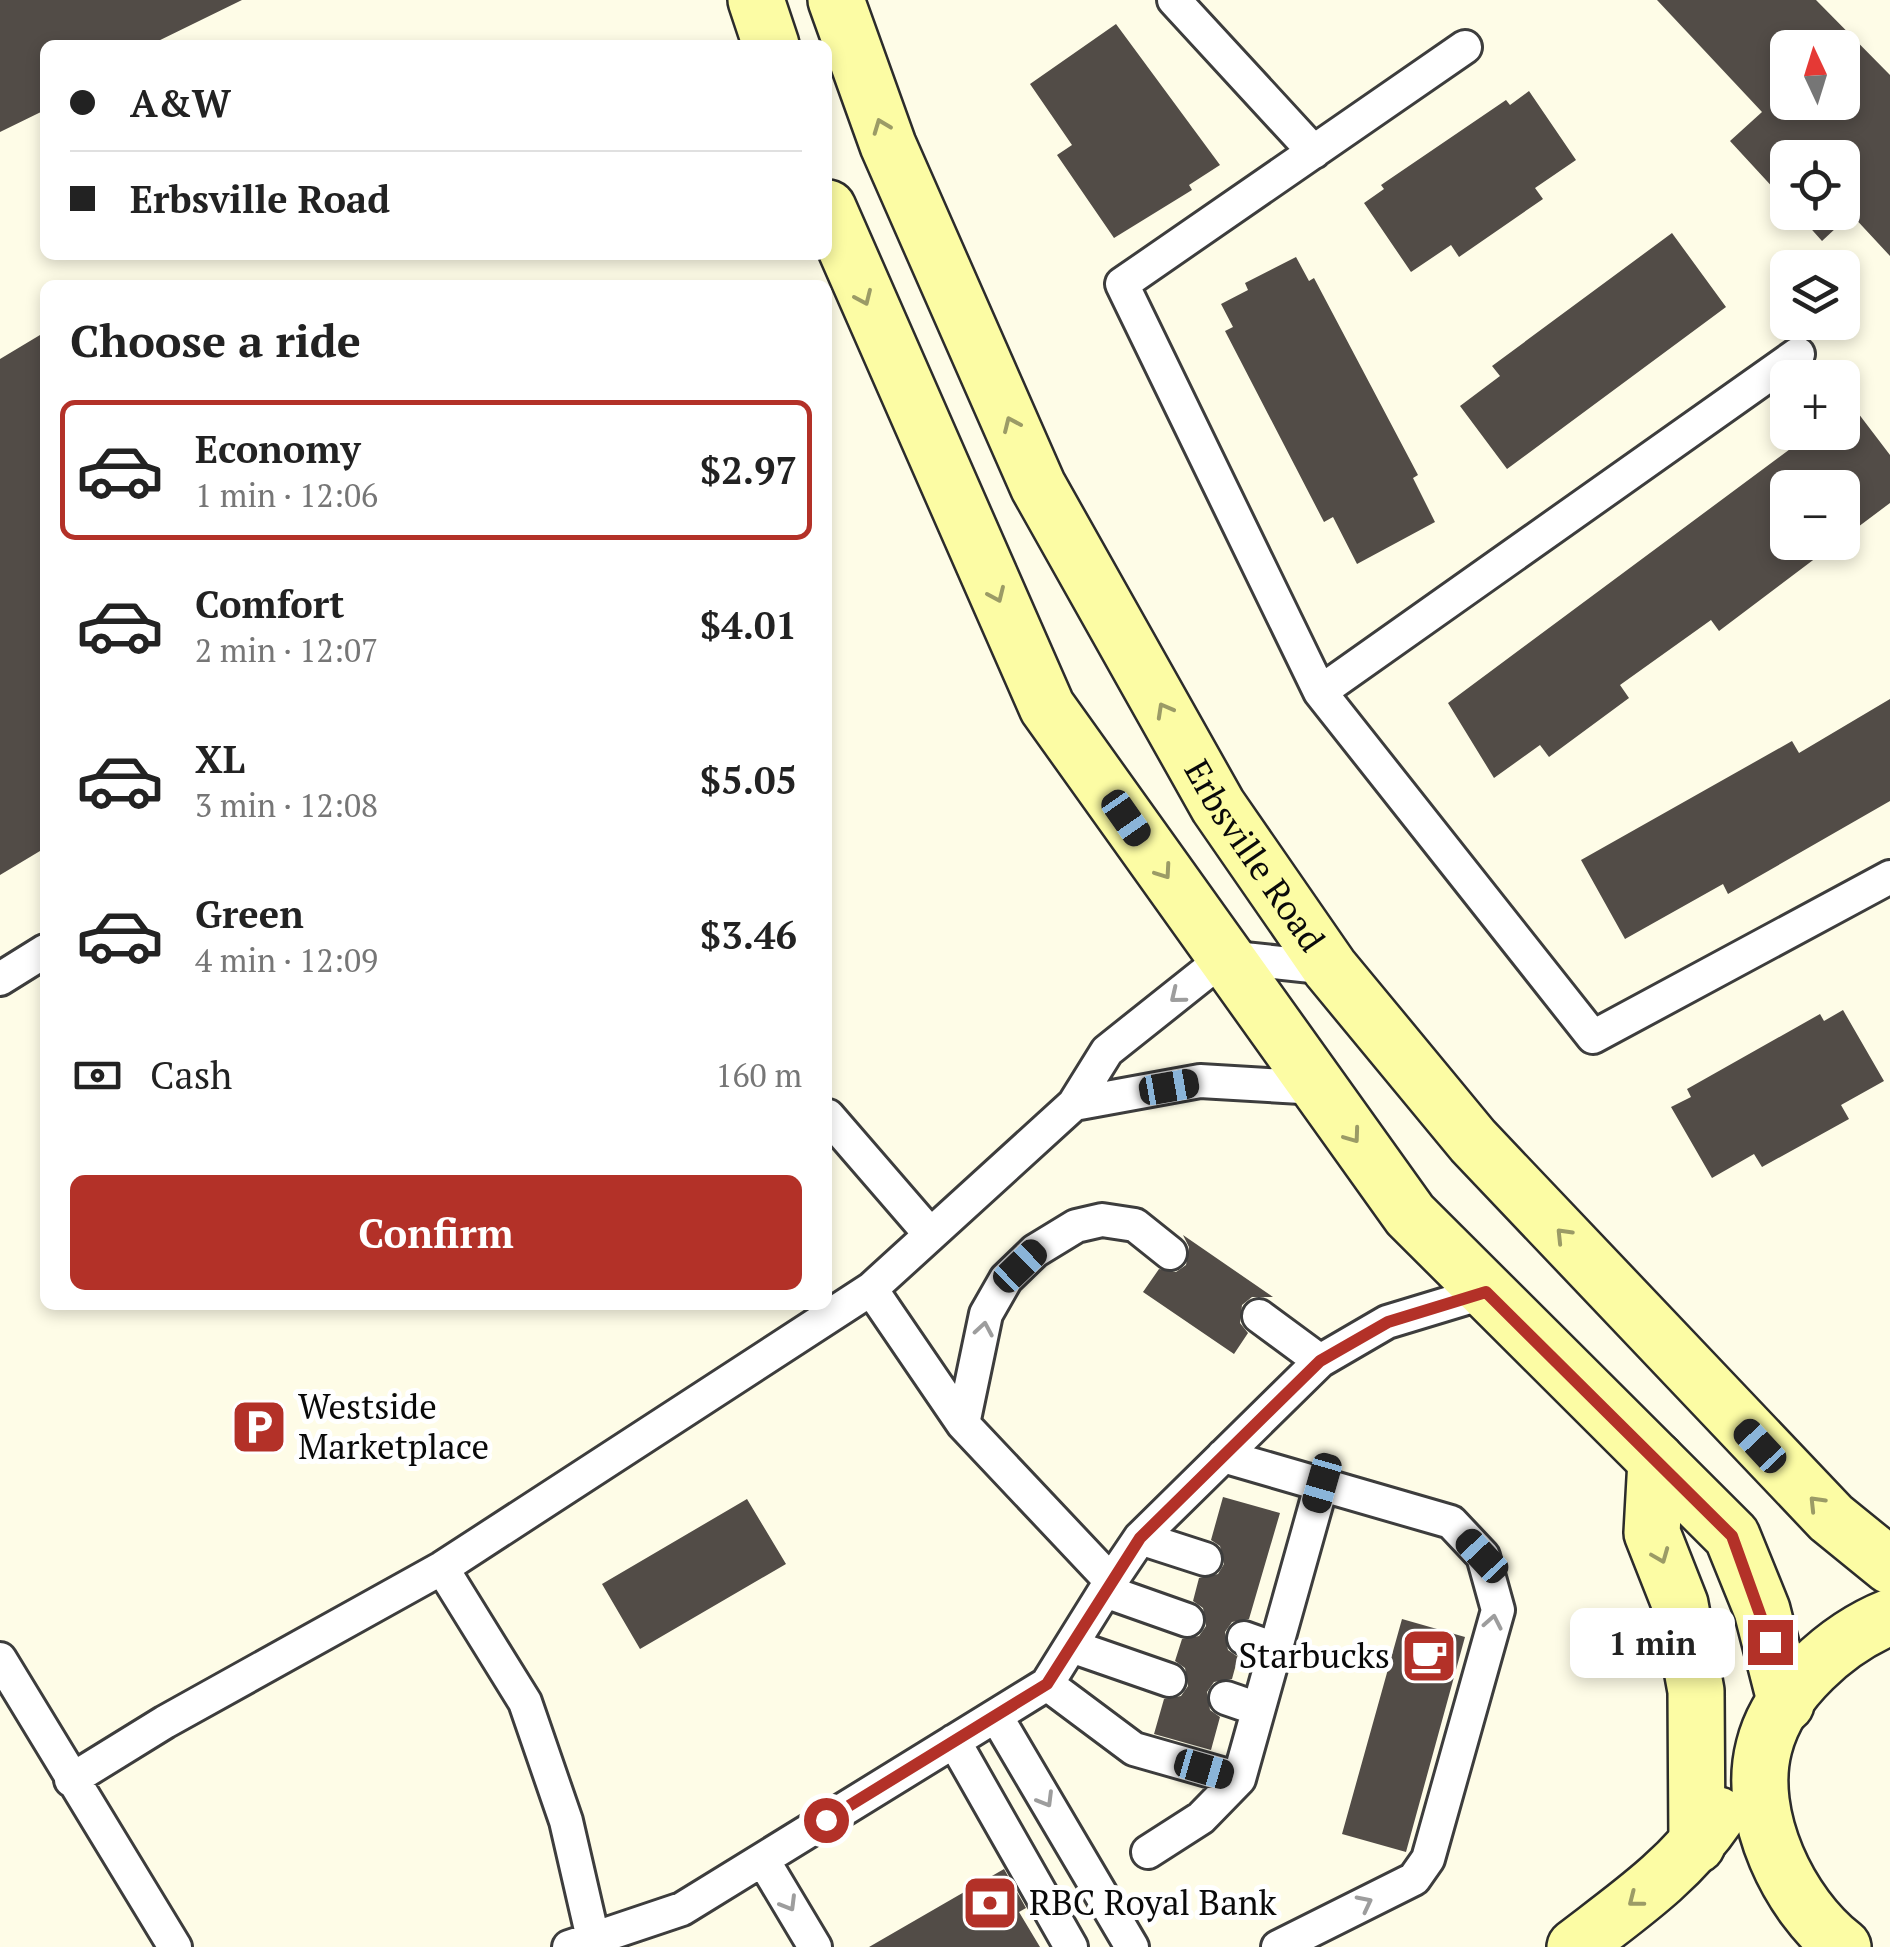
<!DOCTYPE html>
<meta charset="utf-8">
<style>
:root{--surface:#fff;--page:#f2f2f2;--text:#222;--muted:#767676;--line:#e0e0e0;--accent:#b33128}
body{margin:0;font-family:"PT Serif",serif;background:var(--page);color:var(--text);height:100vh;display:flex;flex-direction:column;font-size:38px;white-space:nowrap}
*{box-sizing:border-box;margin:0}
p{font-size:32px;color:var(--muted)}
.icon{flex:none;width:55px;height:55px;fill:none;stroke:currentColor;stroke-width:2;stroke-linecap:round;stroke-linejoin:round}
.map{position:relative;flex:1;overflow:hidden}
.drawer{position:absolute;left:40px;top:280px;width:792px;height:1030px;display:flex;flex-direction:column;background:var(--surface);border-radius:15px;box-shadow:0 5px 15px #0003}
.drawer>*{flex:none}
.banner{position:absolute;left:40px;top:40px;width:792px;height:220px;border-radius:15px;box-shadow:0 5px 15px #0003;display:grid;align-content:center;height:220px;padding:0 30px;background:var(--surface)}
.needle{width:65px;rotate:356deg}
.controls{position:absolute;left:1770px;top:30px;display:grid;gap:20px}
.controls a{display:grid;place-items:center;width:90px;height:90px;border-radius:15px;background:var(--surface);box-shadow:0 5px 15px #0003;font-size:50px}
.end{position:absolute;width:45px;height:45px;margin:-22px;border:12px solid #b33128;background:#fff;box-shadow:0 0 0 5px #fff}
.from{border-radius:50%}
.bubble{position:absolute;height:70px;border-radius:15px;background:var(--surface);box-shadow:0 5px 15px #0003;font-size:32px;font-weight:700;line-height:70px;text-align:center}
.car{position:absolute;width:30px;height:60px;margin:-30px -15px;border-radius:12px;box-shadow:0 0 8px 2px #0007;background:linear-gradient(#222 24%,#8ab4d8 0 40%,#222 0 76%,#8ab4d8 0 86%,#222 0)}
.banner b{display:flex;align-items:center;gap:35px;height:95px;font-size:38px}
.banner b+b{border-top:2px solid var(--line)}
.banner i{width:25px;height:25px;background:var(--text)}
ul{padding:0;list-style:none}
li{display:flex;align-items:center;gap:30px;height:140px;margin:0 20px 15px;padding:0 10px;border:5px solid transparent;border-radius:15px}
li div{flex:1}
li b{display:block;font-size:38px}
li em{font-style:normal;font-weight:700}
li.selected{border-color:var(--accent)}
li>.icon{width:90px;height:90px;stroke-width:1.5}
h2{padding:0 30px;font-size:45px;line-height:120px}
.pay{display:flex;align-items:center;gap:25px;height:110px;padding:0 30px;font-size:38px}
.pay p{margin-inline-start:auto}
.cta{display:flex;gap:20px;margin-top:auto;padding:20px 30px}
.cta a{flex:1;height:115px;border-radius:15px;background:var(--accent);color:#fff;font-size:40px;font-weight:700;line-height:115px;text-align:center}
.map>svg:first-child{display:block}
.building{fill:#524c47;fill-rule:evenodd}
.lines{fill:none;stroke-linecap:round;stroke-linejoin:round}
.lane-casing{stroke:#3d3d3d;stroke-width:38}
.secondary-casing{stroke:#2c2c2c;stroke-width:60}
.lane{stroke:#fff;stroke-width:32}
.secondary{stroke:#fcfca4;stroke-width:55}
.oneway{stroke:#9b9b66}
.oneway2{stroke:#9d9d9d}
.route{stroke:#b33128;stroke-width:12}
.labels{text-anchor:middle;stroke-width:10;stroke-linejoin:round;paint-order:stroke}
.street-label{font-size:35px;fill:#0a0a0a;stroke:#fff}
.poi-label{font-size:35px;fill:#0a0a0a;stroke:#fff;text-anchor:start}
</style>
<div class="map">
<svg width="1890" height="1947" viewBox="0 0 1890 1947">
<rect width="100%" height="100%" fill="#fefce7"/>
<!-- building -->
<path class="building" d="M0,0H242L150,45H45V110L0,132Z
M1657,0H1816L1890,75V256L1851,214L1822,241L1796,212H1842V158H1788V204L1730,141L1762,112ZM1788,48H1842V102H1788Z
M1116,24L1220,165L1189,185L1192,190L1114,238L1057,155L1072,145L1030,84Z
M1529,91L1576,160L1535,188L1543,199L1459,257L1451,245L1411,272L1364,203L1384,189L1381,185L1506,100L1510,105Z
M1672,233L1726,307L1507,469L1460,406L1500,376L1492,366Z
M1296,257L1309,281L1314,278L1418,475L1413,478L1435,522L1357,564L1333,517L1324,522L1225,331L1233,327L1221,304L1248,290L1245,283Z
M45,332V848L0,875V359Z
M1855,409L1890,455V503L1842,539V488H1788V542H1837L1719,631L1711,620L1620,685L1629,698L1549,757L1540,745L1494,778L1448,703L1813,432H1842V419Z
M1890,699V801L1728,894L1723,884L1625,939L1581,860L1792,741L1799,753Z
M1843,1010L1884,1081L1841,1105L1849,1119L1762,1167L1754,1154L1712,1178L1671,1107L1691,1097L1687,1089L1820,1014L1824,1021Z
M1183,1235L1273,1297H1252L1242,1305L1240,1323L1248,1333L1234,1354L1143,1292L1159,1269L1176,1272L1186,1265L1189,1247Z
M1223,1497L1280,1513L1249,1619L1232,1622L1225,1632L1228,1650L1238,1657L1232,1679L1214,1682L1207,1692L1210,1710L1220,1717L1211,1750L1154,1734L1164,1699L1181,1696L1188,1686L1185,1668L1175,1661L1182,1639L1199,1636L1206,1626L1203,1608L1193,1601L1199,1578L1218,1574L1224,1564L1220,1546L1211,1540Z
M747,1499L786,1564L640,1649L602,1584Z
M1402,1619L1465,1637L1406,1852L1342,1834Z
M1004,1869L1026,1908L1019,1912L1040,1947H869Z"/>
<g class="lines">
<!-- lane casing -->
<g class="lane-casing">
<path id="lane" d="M1174,0L1314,152
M1465,47L1122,284L1320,692L1593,1037L1890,877
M1320,692L1798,354
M0,979L45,951
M1074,1104L1200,1081L1318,1088
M828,1116L930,1234
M1259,1316L1320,1361
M963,1424L986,1314L1006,1279L1035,1251L1076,1226L1102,1220L1135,1225L1170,1253
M1223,1456L1451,1522L1483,1556L1498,1610L1428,1859L1414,1879L1278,1947
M1140,1538L1205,1559
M442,1568L525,1702L566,1821L595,1947
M1111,1581L1140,1538L1320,1361L1387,1322L1486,1292
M1105,1591L1187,1620
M1244,1638L1275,1649
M1071,1646L1169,1680
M0,1659L175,1947
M1047,1684L1134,1749L1239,1779L1322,1483
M1226,1698L1258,1709
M996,1716L1132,1947
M954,1741L1071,1947
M71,1780L165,1722L442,1568L871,1289L1074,1104L1107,1051L1225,957L1330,968
M1148,1852L1201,1818L1239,1779
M763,1860L815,1947
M569,1947L682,1909L1047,1684L1111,1581L963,1424L871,1289"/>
</g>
<!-- secondary casing -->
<g class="secondary-casing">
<g id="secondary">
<path d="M756,0L771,45"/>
<path id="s1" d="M836,0L888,145L1038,486L1218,806L1330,968L1473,1141L1831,1518L1890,1566"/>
<path d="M828,208L1047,707L1410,1215L1732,1536L1762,1610L1786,1704"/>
<path d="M1656,1460L1652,1533L1680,1604L1696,1691L1697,1845"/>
<path d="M1575,1947C1627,1907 1681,1870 1718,1815"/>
<path d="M1843,1947C1789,1905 1746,1816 1764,1747C1778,1690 1838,1638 1890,1617"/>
</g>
</g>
<!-- lane -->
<use href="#lane" class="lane"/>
<!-- secondary -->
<use href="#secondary" class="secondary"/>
</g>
<!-- one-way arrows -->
<defs><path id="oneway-chevron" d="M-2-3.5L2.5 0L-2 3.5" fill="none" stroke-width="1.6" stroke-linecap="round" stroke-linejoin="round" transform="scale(2.5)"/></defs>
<g class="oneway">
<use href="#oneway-chevron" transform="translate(881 126) rotate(-111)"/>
<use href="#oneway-chevron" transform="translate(864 298) rotate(66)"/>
<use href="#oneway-chevron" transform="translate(1011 424) rotate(-114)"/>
<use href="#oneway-chevron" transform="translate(997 595) rotate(66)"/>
<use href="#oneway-chevron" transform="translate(1164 710) rotate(-119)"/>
<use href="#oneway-chevron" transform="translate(1164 872) rotate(55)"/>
<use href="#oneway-chevron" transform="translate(1353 1136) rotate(54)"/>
<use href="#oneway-chevron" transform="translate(1563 1235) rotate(-134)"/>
<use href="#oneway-chevron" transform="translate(1816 1503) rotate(-134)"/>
<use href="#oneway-chevron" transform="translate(1661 1556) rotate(68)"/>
<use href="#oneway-chevron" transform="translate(1635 1900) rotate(142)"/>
</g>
<g class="oneway2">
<use href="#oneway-chevron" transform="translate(1177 996) rotate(141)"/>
<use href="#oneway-chevron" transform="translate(984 1329) rotate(-80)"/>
<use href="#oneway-chevron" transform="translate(1493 1622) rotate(-79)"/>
<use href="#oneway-chevron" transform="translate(1046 1800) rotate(59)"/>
<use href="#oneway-chevron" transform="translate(1365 1903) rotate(-27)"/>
<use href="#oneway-chevron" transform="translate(789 1904) rotate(59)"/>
</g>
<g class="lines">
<!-- route -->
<path class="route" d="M826,1820L1047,1684L1140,1538L1320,1361L1388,1322L1486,1292L1732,1536L1770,1642"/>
</g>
<!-- icons -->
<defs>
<g id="parking-square" transform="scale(2.875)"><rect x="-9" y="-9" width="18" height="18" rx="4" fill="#b33128" stroke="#fff"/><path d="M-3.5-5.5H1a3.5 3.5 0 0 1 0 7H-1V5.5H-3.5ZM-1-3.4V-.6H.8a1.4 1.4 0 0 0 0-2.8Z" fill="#fff"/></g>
<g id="cafe-square" transform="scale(2.875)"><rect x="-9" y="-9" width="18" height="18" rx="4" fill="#b33128" stroke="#fff"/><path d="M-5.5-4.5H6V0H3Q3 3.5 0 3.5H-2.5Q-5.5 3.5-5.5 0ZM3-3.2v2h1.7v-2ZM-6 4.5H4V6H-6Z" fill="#fff"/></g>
<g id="bank-square" transform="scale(2.875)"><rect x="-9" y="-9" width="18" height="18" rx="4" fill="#b33128" stroke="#fff"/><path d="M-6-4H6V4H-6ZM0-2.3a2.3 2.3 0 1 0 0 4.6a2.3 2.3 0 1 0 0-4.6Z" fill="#fff"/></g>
</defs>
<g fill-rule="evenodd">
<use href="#parking-square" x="259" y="1427"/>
<use href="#cafe-square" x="1429" y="1656"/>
<use href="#bank-square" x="990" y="1903"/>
</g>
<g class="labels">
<!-- street labels -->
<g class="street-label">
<text dy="12" stroke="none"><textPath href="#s1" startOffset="955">Erbsville Road</textPath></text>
</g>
<!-- poi labels -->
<g class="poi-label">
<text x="298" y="1419">Westside<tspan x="298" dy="40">Marketplace</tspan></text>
<text x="1390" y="1668" text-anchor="end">Starbucks</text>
<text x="1029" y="1915">RBC Royal Bank</text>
</g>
</g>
</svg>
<div class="controls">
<a><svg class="needle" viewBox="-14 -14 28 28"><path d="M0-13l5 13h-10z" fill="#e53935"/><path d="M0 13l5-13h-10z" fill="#767676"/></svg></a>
<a><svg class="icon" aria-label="locate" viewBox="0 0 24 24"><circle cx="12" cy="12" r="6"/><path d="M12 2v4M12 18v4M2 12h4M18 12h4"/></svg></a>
<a><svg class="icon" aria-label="layers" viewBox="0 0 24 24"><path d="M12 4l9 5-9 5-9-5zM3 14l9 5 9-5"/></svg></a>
<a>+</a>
<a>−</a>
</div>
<i class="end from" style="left:826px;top:1820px"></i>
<i class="end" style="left:1770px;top:1642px"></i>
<div class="bubble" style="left:1570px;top:1608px;width:165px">1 min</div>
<i class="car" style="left:1126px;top:818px;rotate:145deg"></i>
<i class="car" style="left:1169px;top:1087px;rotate:80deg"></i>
<i class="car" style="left:1020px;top:1266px;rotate:46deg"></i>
<i class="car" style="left:1760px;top:1446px;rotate:317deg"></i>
<i class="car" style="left:1322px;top:1483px;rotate:196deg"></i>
<i class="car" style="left:1482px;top:1556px;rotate:317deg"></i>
<i class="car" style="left:1204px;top:1769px;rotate:106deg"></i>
<div class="banner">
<b><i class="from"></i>A&amp;W</b>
<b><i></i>Erbsville Road</b>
</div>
<section class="drawer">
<h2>Choose a ride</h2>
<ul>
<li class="selected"><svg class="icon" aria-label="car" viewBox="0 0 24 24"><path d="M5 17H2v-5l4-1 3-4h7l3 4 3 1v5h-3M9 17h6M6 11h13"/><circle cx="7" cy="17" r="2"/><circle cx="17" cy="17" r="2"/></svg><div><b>Economy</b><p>1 min · 12:06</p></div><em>$2.97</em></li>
<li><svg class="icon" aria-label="car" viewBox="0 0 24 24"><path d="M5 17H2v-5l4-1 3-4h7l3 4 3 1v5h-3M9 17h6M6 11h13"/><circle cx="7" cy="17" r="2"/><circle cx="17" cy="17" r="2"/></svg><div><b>Comfort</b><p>2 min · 12:07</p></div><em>$4.01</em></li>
<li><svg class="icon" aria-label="car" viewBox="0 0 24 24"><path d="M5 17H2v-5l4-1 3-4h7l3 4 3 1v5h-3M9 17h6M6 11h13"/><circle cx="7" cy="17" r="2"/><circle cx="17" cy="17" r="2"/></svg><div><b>XL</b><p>3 min · 12:08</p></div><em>$5.05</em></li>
<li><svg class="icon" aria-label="car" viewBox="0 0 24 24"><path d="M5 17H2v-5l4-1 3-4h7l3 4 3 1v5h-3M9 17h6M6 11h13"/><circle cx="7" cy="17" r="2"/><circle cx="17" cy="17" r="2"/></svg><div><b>Green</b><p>4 min · 12:09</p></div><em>$3.46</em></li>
</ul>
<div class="pay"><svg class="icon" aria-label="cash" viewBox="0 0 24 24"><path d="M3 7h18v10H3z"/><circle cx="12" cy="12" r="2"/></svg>Cash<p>160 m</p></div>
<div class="cta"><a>Confirm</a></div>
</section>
</div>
